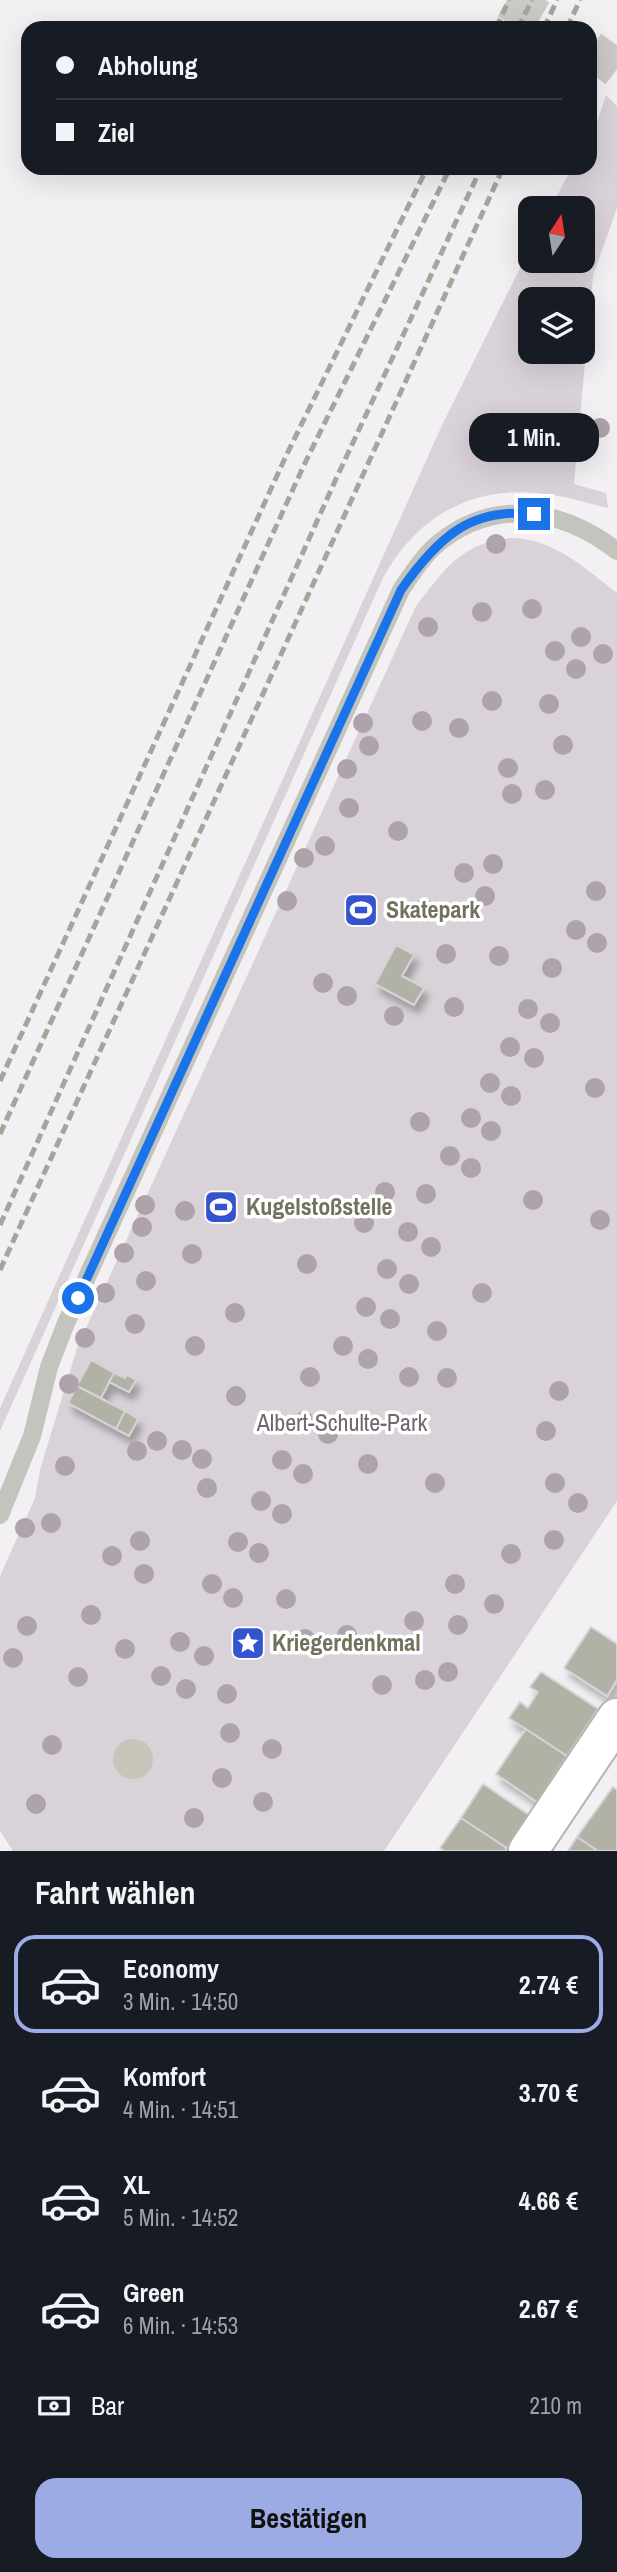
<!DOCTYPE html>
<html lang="de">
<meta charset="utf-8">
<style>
:root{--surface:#171b24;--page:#242831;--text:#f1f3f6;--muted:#9ea1a6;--line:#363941;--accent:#9cabe4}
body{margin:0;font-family:"Archivo Narrow",sans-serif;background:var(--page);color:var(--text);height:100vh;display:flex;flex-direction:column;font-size:26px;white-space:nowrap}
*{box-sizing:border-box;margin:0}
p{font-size:23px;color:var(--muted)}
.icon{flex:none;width:38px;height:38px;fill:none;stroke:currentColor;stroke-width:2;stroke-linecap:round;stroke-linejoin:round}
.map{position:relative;height:1851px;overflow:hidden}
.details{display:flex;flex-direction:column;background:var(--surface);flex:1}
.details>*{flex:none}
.top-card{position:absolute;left:21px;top:21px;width:576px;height:154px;border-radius:21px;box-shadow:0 7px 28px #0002;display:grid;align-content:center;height:154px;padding:0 35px;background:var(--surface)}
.needle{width:46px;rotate:12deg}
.buttons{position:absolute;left:518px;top:196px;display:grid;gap:14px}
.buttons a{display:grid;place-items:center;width:77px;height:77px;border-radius:14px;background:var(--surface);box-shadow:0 7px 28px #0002;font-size:35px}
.end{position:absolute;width:32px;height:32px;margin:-16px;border:9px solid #1a73e8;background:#fff;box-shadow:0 0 0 4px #fff}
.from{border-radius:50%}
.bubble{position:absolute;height:49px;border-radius:21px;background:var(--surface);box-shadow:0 7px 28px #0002;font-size:23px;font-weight:700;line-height:49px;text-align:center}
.top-card b{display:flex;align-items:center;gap:24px;height:66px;font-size:26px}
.top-card b+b{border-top:2px solid var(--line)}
.top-card i{width:18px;height:18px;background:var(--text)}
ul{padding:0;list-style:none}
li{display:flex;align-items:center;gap:21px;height:98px;margin:0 14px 10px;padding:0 21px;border:4px solid transparent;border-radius:21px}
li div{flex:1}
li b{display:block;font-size:26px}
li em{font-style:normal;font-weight:700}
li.selected{border-color:var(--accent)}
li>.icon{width:63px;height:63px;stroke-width:1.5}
h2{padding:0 35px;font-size:32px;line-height:84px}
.pay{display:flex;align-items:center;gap:18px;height:77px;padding:0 35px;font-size:26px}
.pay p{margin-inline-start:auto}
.cta{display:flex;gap:14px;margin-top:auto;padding:14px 35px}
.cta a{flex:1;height:80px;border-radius:21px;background:var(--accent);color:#111;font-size:28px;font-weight:700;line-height:80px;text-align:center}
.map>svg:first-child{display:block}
.green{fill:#dad2d9;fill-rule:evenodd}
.water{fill:#c7c4b9}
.building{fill:#b1b1a6;stroke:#d4d3d5;stroke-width:2;filter:url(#shadow)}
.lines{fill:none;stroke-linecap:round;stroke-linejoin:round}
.secondary-tunnel{stroke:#cccac6;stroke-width:38;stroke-dasharray:38 19;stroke-linecap:butt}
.secondary-casing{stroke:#b6b6ae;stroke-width:42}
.lane{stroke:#c3c4bd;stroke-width:18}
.secondary{stroke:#fff;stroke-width:38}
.rail{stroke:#a5a69b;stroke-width:5;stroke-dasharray:10 5;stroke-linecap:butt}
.tree{fill:#aea3aa}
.route{stroke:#1a73e8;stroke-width:9}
.labels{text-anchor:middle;stroke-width:7;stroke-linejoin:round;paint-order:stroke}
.poi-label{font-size:24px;font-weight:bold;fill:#72735e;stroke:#fff;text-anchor:start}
.park-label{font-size:24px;fill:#76646f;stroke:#fff}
</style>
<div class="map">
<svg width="617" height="1851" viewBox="0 0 617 1851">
<defs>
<filter id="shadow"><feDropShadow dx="4.5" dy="8" stdDeviation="3.5" flood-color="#0004"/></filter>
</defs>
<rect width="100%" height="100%" fill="#f2f0f3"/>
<!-- green -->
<path class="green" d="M606,95L617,106V208L593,276L574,484L606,493L608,508C587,503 566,496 544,494C473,484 417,516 383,578L0,1431V1408L443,423L530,248V261H583V208H550L572,168H590V136L597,122ZM530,299H583V352H530Z
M510,538C552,537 586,569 617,593V1501L384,1851H13L0,1831V1576L35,1498L40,1470L77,1348L416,606C446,568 460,544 510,538Z"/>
<!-- water -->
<path class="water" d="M113 1759a20 20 0 1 1 40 0a20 20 0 1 1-40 0Z"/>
<!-- building -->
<path class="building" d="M396,945L414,955L402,976L424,988L414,1005L375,984Z
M91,1360L114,1373L101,1398L77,1386Z
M114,1373L125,1378L127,1375L136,1380L129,1392L109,1382Z
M77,1386L125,1411L116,1429L68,1403Z
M125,1411L138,1419L129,1436L116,1429Z
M591,1627L617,1644V1680L607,1696L564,1668Z
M541,1672L598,1709L567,1756L509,1718L520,1702L528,1708L538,1692L530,1687Z
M526,1729L567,1756L537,1802L496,1774Z
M483,1784L529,1815L507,1848L461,1818Z
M613,1787L617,1790V1851H598L577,1837Z
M461,1818L507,1848L505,1851H445L440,1848Z
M577,1837L598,1851H568Z"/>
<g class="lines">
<!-- secondary-tunnel -->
<path class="secondary-tunnel" d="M507,0L556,28
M590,49L617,69"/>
<!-- secondary casing -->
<g class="secondary-casing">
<path id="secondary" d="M528,1851L617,1718"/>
</g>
<!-- lane -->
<path class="lane" d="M0,1515L32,1436L49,1367L66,1323L401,590C411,575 421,559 434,547C491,497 560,507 617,551"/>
<!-- secondary -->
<use href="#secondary" class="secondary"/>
<!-- rail -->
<path class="rail" d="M496,28L509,0
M518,28L532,0
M544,28L557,0
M567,28L580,0
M0,1081L286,456L427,168
M0,1134L304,465L450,168
M0,1225L336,479L481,168
M0,1270L503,168"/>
</g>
<!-- trees -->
<g class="tree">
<circle cx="600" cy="428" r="10"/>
<circle cx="496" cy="544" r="10"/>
<circle cx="532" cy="609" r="10"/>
<circle cx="482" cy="612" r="10"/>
<circle cx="428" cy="627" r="10"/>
<circle cx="581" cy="637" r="10"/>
<circle cx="555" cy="651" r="10"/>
<circle cx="603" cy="654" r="10"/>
<circle cx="576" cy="669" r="10"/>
<circle cx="492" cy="701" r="10"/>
<circle cx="549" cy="704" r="10"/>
<circle cx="422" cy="721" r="10"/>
<circle cx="363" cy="723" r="10"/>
<circle cx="459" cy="728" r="10"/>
<circle cx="563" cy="745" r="10"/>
<circle cx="369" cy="746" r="10"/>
<circle cx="508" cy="768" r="10"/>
<circle cx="347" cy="769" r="10"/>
<circle cx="545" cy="790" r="10"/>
<circle cx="512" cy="794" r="10"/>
<circle cx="349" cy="808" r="10"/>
<circle cx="398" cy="831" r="10"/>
<circle cx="325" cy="846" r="10"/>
<circle cx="304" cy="858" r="10"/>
<circle cx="493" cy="864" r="10"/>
<circle cx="464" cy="873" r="10"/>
<circle cx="596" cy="891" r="10"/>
<circle cx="485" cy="896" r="10"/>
<circle cx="287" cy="901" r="10"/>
<circle cx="424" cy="909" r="10"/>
<circle cx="576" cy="930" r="10"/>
<circle cx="597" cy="943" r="10"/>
<circle cx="446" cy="954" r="10"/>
<circle cx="499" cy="956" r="10"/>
<circle cx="552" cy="968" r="10"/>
<circle cx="323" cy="983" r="10"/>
<circle cx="347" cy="996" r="10"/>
<circle cx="454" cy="1007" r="10"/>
<circle cx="528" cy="1009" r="10"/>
<circle cx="394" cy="1016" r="10"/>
<circle cx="550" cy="1023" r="10"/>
<circle cx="510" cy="1047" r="10"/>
<circle cx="534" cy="1058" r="10"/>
<circle cx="490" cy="1083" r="10"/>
<circle cx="595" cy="1088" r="10"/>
<circle cx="511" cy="1096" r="10"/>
<circle cx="471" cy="1118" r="10"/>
<circle cx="420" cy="1122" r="10"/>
<circle cx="491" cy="1131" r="10"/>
<circle cx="450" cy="1156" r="10"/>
<circle cx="471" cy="1168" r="10"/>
<circle cx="385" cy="1192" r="10"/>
<circle cx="426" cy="1194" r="10"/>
<circle cx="533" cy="1200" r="10"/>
<circle cx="145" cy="1205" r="10"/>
<circle cx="185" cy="1211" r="10"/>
<circle cx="600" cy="1220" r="10"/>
<circle cx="364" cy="1223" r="10"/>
<circle cx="142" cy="1227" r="10"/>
<circle cx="408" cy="1232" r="10"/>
<circle cx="431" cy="1247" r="10"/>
<circle cx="124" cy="1253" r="10"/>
<circle cx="192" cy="1254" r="10"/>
<circle cx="307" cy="1264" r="10"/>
<circle cx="387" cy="1269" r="10"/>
<circle cx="146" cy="1281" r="10"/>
<circle cx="409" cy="1284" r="10"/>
<circle cx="105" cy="1293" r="10"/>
<circle cx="482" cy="1293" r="10"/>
<circle cx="366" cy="1307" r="10"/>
<circle cx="235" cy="1313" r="10"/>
<circle cx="390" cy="1319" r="10"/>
<circle cx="135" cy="1324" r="10"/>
<circle cx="437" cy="1331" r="10"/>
<circle cx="85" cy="1338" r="10"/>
<circle cx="195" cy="1346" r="10"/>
<circle cx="343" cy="1346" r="10"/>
<circle cx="368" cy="1359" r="10"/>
<circle cx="310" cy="1377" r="10"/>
<circle cx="409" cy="1377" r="10"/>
<circle cx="447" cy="1378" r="10"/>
<circle cx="69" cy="1384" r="10"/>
<circle cx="559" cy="1391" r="10"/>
<circle cx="236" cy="1396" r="10"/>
<circle cx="304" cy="1421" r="10"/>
<circle cx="546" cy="1431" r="10"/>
<circle cx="328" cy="1434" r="10"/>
<circle cx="157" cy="1441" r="10"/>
<circle cx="182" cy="1450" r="10"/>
<circle cx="137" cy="1451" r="10"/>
<circle cx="202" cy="1459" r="10"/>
<circle cx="282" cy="1460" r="10"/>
<circle cx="368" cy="1464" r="10"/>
<circle cx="65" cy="1466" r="10"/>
<circle cx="303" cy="1474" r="10"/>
<circle cx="435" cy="1483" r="10"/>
<circle cx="555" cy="1483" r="10"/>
<circle cx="207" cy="1488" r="10"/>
<circle cx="261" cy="1501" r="10"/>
<circle cx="578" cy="1503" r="10"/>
<circle cx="282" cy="1514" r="10"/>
<circle cx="51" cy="1523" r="10"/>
<circle cx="25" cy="1528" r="10"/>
<circle cx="554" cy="1540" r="10"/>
<circle cx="140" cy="1541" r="10"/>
<circle cx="238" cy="1542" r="10"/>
<circle cx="259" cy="1553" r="10"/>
<circle cx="511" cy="1554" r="10"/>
<circle cx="112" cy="1556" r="10"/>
<circle cx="144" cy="1574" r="10"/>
<circle cx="212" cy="1584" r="10"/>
<circle cx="455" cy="1584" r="10"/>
<circle cx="233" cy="1598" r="10"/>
<circle cx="286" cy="1599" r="10"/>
<circle cx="494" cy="1604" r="10"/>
<circle cx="91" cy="1615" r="10"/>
<circle cx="414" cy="1621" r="10"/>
<circle cx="458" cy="1625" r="10"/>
<circle cx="27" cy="1626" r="10"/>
<circle cx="347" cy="1635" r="10"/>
<circle cx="305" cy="1639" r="10"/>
<circle cx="180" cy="1642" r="10"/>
<circle cx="125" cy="1649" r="10"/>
<circle cx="204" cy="1656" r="10"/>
<circle cx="13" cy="1658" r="10"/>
<circle cx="448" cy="1672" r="10"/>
<circle cx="161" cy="1676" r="10"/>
<circle cx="78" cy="1677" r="10"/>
<circle cx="425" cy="1680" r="10"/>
<circle cx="382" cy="1685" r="10"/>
<circle cx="186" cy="1689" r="10"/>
<circle cx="227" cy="1694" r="10"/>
<circle cx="230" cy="1733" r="10"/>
<circle cx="52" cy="1745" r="10"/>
<circle cx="272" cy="1749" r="10"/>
<circle cx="222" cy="1778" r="10"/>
<circle cx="263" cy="1802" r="10"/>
<circle cx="36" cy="1804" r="10"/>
<circle cx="194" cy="1818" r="10"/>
</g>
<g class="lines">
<!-- route -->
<path class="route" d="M78,1298L401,590C436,540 469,507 534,514"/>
</g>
<!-- icons -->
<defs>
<g id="stadium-square" transform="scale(1.75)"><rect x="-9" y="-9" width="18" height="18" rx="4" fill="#3453cf" stroke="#fff"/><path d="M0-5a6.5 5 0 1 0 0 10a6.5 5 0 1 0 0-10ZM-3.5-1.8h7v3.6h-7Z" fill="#fff"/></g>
<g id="sight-square" transform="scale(1.75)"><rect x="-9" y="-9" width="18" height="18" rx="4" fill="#3453cf" stroke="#fff"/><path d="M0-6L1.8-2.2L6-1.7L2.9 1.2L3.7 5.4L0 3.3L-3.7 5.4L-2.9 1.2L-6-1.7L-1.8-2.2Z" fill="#fff"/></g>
</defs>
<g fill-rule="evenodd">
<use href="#stadium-square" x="361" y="910"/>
<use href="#stadium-square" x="221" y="1207"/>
<use href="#sight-square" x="248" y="1643"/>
</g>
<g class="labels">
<!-- poi labels -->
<g class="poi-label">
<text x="386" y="918">Skatepark</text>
<text x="246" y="1215">Kugelstoßstelle</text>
<text x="272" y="1651">Kriegerdenkmal</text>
</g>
<!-- park labels -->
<g class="park-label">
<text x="342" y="1431">Albert-Schulte-Park</text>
</g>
</g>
</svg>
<div class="buttons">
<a><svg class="needle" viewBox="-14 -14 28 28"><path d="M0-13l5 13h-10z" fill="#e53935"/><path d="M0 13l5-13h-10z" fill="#9ea1a6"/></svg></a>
<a><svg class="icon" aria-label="layers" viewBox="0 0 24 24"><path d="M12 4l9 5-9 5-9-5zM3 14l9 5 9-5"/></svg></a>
</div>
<i class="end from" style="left:78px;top:1298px"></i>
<i class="end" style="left:534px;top:514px"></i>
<div class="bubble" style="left:469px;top:413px;width:130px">1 Min.</div>
<div class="top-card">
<b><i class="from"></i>Abholung</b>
<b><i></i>Ziel</b>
</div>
</div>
<section class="details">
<h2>Fahrt wählen</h2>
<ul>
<li class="selected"><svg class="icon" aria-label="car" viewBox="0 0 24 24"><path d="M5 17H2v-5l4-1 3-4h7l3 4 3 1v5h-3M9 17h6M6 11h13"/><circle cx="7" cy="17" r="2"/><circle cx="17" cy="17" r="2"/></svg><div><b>Economy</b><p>3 Min. · 14:50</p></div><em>2.74 €</em></li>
<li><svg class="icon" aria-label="car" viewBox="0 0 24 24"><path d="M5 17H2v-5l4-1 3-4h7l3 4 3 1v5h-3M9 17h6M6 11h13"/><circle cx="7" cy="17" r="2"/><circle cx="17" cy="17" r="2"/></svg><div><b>Komfort</b><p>4 Min. · 14:51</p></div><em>3.70 €</em></li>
<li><svg class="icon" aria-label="car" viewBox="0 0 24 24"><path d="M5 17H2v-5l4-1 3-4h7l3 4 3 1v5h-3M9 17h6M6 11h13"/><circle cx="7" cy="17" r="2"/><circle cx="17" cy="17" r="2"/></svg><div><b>XL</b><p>5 Min. · 14:52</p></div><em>4.66 €</em></li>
<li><svg class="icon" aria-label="car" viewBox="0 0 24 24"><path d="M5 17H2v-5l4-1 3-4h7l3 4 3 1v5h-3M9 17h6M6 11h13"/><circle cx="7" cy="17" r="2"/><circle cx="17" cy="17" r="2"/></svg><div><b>Green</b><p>6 Min. · 14:53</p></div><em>2.67 €</em></li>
</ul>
<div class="pay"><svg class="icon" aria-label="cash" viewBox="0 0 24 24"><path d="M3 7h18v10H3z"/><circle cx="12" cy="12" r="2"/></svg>Bar<p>210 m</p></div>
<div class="cta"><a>Bestätigen</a></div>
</section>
